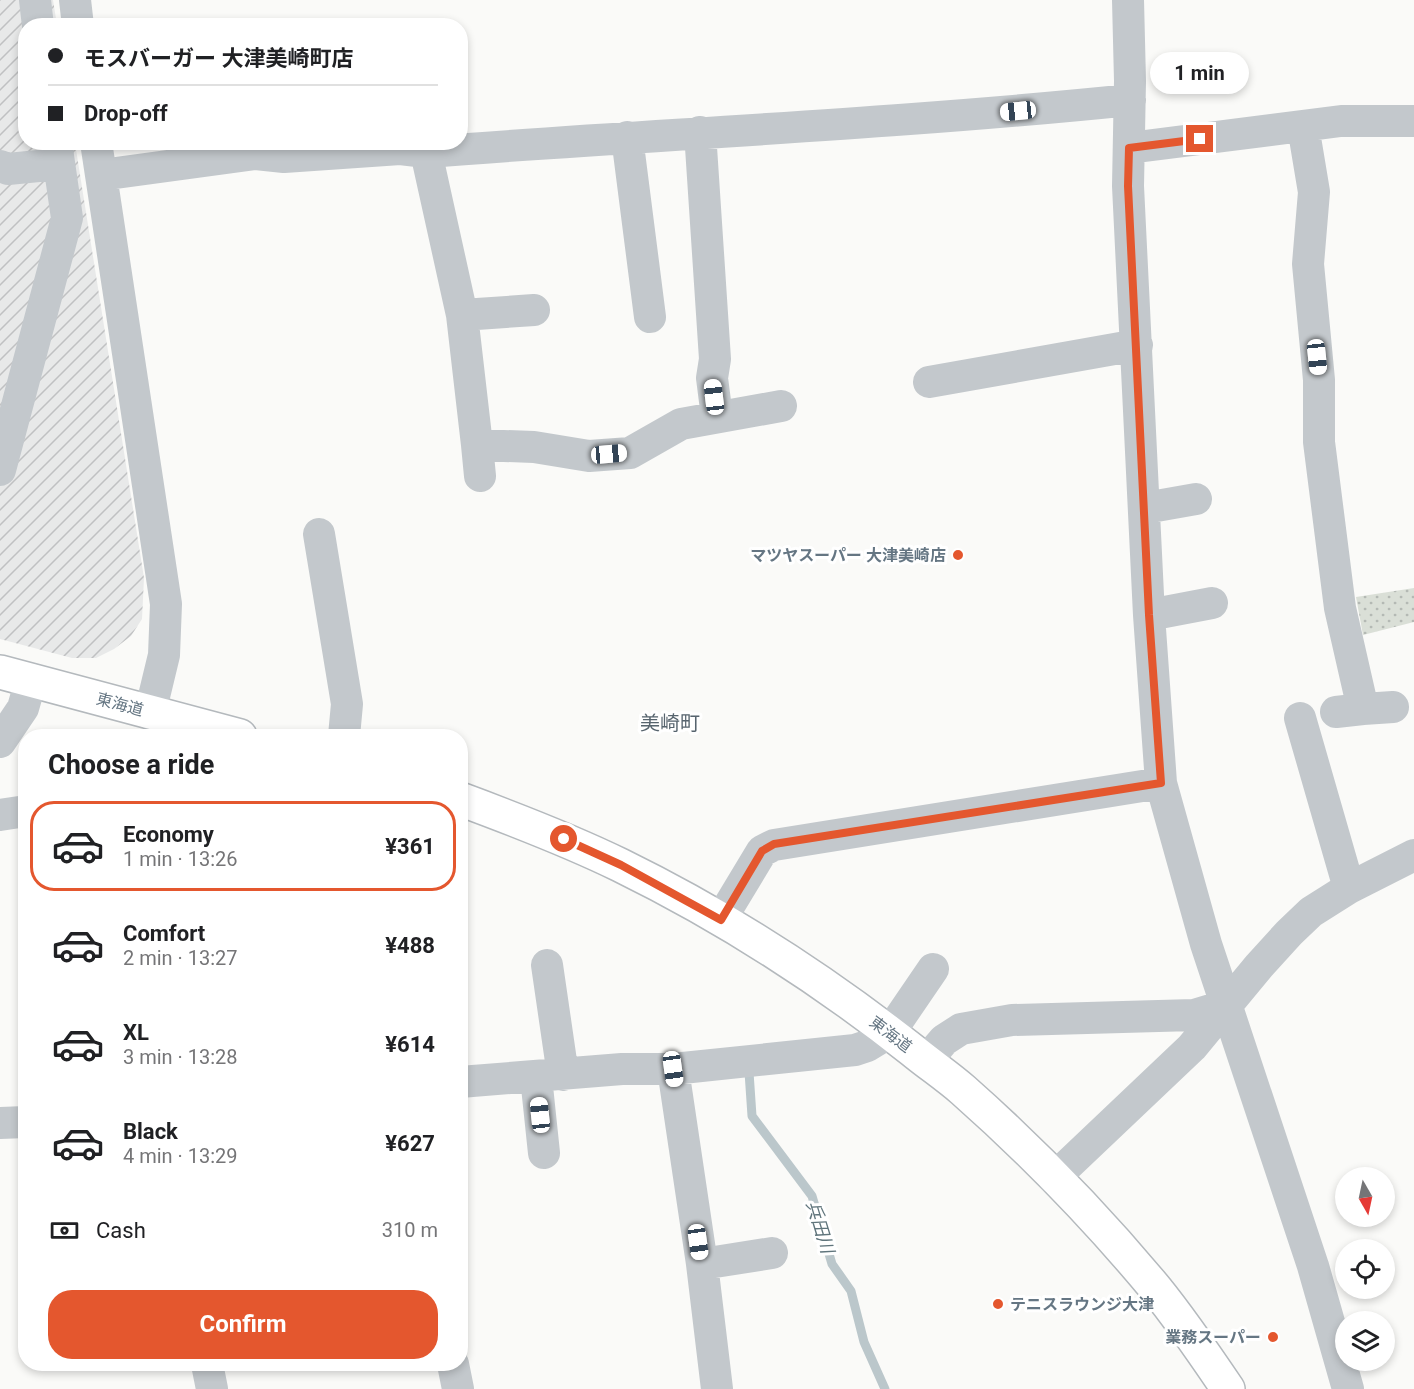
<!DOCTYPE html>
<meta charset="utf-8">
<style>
:root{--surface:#fff;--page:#f6f6f6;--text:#202124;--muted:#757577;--line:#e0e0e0;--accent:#e4572e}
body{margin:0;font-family:Roboto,"Noto Sans JP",sans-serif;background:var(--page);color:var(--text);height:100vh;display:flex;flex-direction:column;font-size:22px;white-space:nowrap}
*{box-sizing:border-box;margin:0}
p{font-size:20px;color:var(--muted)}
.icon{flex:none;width:33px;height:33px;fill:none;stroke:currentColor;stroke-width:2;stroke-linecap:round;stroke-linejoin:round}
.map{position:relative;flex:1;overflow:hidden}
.sheet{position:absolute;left:18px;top:729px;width:450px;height:642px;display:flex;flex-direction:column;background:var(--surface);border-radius:24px;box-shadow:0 3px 9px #0003}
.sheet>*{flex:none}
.guide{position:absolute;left:18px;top:18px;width:450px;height:132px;border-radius:24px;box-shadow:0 3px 9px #0003;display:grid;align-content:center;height:132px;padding:0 30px;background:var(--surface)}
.needle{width:39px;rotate:171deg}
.controls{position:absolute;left:1335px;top:1167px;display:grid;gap:12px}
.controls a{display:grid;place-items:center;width:60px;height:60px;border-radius:50%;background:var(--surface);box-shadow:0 3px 9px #0003;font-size:30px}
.end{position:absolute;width:27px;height:27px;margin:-14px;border:8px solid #e4572e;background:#fff;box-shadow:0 0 0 3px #fff}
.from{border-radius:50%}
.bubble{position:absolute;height:42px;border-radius:21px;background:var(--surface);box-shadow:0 3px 9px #0003;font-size:20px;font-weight:700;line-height:42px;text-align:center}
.car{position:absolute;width:18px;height:36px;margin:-18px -9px;border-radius:8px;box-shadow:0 0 4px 2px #0007;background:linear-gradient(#fff 24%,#345 0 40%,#fff 0 76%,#345 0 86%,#fff 0)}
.guide b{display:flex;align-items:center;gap:21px;height:57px;font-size:22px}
.guide b+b{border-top:2px solid var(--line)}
.guide i{width:15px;height:15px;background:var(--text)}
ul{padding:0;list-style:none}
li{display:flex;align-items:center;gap:18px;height:90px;margin:0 12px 9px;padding:0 18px;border:3px solid transparent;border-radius:24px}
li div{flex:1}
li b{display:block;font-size:22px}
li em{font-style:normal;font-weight:700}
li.active{border-color:var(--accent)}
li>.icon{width:54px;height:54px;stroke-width:1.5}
h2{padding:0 30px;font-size:27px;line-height:72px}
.pay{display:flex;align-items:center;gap:15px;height:66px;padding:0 30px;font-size:22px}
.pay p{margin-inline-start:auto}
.button{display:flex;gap:12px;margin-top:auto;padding:12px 30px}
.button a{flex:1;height:69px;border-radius:24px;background:var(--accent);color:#fff;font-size:24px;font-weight:700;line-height:69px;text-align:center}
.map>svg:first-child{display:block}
.industrial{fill:url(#industrial-furrows)}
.grass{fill:url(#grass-dots)}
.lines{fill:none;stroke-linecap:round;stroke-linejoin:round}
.stream{stroke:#bbc7cb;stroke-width:9}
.highway-casing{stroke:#b4b9bd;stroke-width:36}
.minor{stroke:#c3c8cc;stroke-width:32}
.highway{stroke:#fff;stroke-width:33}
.route{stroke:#e4572e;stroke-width:8}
.poi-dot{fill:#e4572e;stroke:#fff;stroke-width:2}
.labels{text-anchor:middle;stroke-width:6;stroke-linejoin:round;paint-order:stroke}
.poi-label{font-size:16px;font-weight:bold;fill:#657683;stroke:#fff;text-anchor:end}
.street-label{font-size:16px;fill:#657683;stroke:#fff}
.water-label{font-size:18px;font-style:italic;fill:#60757c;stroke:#fff}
.quarter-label{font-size:20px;fill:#57646e;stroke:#fff}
</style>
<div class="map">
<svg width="1414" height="1389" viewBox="0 0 1414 1389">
<defs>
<pattern id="industrial-furrows" width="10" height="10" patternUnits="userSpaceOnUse" patternTransform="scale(1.5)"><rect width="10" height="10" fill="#e8e9e9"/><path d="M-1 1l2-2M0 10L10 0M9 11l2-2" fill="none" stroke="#c0c1c2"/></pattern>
<pattern id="grass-dots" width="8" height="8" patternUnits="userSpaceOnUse" patternTransform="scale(1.5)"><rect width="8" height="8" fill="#dadfd7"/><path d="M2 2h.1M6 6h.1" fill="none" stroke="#b4b9b4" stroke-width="1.8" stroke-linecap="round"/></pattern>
</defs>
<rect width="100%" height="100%" fill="#fafaf8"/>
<!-- industrial -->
<path class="industrial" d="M0,0H53L57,25L26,26V142L75,143L144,578L142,619L131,636L114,649L96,658H72L0,639Z"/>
<!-- grass -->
<path class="grass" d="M1414,588V622L1363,635L1356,597Z"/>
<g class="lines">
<!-- stream -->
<path class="stream" d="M749,1072L752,1116L812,1196L832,1264L851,1291L864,1342L885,1389"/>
<!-- highway casing -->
<g class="highway-casing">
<path id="highway" d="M0,672L240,736
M460,799C514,819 569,840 620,865C724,916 822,979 912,1050C929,1064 947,1076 963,1090C1032,1151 1097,1218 1156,1289C1182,1321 1205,1355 1228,1389"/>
</g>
<!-- minor -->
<path class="minor" d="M35,0L38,26
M75,0L78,26
M1128,0L1130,81L1128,186L1149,615L1161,783L1206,944L1313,1266L1348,1389
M1303,126L1314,192L1308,264L1319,380V442L1340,608L1363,709L1336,712
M700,132L715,359L712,378L717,417
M627,137L650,317
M96,142L166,604L164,655L150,713
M1129,148L1341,121H1414
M426,152L462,315L477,445L534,447L589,456L630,453L681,424L781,406
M0,166L8,169L59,164
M101,175L255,154L284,157L400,149L426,152C661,134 896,124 1130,100
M462,315L534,310
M929,382L1137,345
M477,445L480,476
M0,470L67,218L56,142
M1145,508L1196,499
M319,534L347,704L344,736
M1149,615L1212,603
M1363,709L1393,707
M1300,718L1349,888
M0,742L23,708L31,680
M0,815L26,811
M721,919L762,851L774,845L1161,783
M547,965L563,1075
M926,1061L944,1040L961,1029L1012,1020L1194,1015L1227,1005
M673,1069L702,1264L717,1389
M536,1077L544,1153
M460,1082L622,1069H673L855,1050L867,1046L890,1032L933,969
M0,1123L26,1122
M1054,1178L1192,1047L1259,966L1289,933L1311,912L1349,888L1414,855
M702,1264L772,1253
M207,1364L212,1389
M453,1364L458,1389"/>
<!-- highway -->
<use href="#highway" class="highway"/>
</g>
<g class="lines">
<!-- route -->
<path class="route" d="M564,839L621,865L721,920L762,851L774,844L1161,783L1149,615L1128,186L1129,148L1200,139"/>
</g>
<!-- markers -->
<g class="poi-dot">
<circle cx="958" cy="555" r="6"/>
<circle cx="998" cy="1304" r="6"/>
<circle cx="1273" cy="1337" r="6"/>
</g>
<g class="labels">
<!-- poi labels -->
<g class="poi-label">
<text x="946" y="561">マツヤスーパー 大津美崎店</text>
<text x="1010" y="1310" text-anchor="start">テニスラウンジ大津</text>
<text x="1261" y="1343">業務スーパー</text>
</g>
<!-- street labels -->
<g class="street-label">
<text transform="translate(120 704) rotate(15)" y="6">東海道</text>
<text transform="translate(891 1034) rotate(37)" y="6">東海道</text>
</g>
<!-- water labels -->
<g class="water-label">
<text transform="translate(820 1227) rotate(73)" y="6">兵田川</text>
</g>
<!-- quarter labels -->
<g class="quarter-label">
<text x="670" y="730">美崎町</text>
</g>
</g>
</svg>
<div class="controls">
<a><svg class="needle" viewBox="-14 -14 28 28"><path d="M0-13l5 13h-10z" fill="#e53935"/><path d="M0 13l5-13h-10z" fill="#757577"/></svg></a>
<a><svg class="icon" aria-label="locate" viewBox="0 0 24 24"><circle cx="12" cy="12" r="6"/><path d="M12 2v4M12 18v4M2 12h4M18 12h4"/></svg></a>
<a><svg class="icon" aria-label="layers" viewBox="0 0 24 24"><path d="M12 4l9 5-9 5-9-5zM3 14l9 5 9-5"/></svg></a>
</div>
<i class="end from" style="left:564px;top:839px"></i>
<i class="end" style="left:1200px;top:139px"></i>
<div class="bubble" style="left:1150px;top:52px;width:99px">1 min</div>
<i class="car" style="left:1018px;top:111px;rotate:264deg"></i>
<i class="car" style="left:1317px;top:357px;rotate:174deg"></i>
<i class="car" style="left:714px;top:397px;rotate:353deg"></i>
<i class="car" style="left:609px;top:454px;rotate:85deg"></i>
<i class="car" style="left:673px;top:1069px;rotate:172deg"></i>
<i class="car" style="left:540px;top:1115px;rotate:354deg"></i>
<i class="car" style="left:698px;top:1242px;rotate:172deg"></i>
<div class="guide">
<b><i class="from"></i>モスバーガー 大津美崎町店</b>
<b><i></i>Drop-off</b>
</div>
<section class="sheet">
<h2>Choose a ride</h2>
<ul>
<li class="active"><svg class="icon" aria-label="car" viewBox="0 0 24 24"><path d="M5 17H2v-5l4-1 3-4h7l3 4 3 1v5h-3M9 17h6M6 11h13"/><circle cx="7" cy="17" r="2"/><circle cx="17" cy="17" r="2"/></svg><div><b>Economy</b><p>1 min · 13:26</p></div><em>¥361</em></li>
<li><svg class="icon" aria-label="car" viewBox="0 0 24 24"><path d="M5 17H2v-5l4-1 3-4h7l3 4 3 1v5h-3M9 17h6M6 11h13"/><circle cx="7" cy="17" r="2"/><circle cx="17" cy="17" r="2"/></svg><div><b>Comfort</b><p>2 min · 13:27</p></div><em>¥488</em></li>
<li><svg class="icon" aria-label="car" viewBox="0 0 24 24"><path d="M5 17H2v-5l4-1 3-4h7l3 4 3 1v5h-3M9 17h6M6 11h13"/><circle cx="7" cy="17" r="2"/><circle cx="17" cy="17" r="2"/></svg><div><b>XL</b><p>3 min · 13:28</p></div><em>¥614</em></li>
<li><svg class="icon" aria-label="car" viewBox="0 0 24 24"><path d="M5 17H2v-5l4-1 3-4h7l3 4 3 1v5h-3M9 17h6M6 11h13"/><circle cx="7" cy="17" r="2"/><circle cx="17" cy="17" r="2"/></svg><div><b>Black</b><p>4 min · 13:29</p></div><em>¥627</em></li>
</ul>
<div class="pay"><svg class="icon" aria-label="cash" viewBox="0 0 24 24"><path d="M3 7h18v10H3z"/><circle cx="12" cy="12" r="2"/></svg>Cash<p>310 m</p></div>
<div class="button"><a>Confirm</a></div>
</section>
</div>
